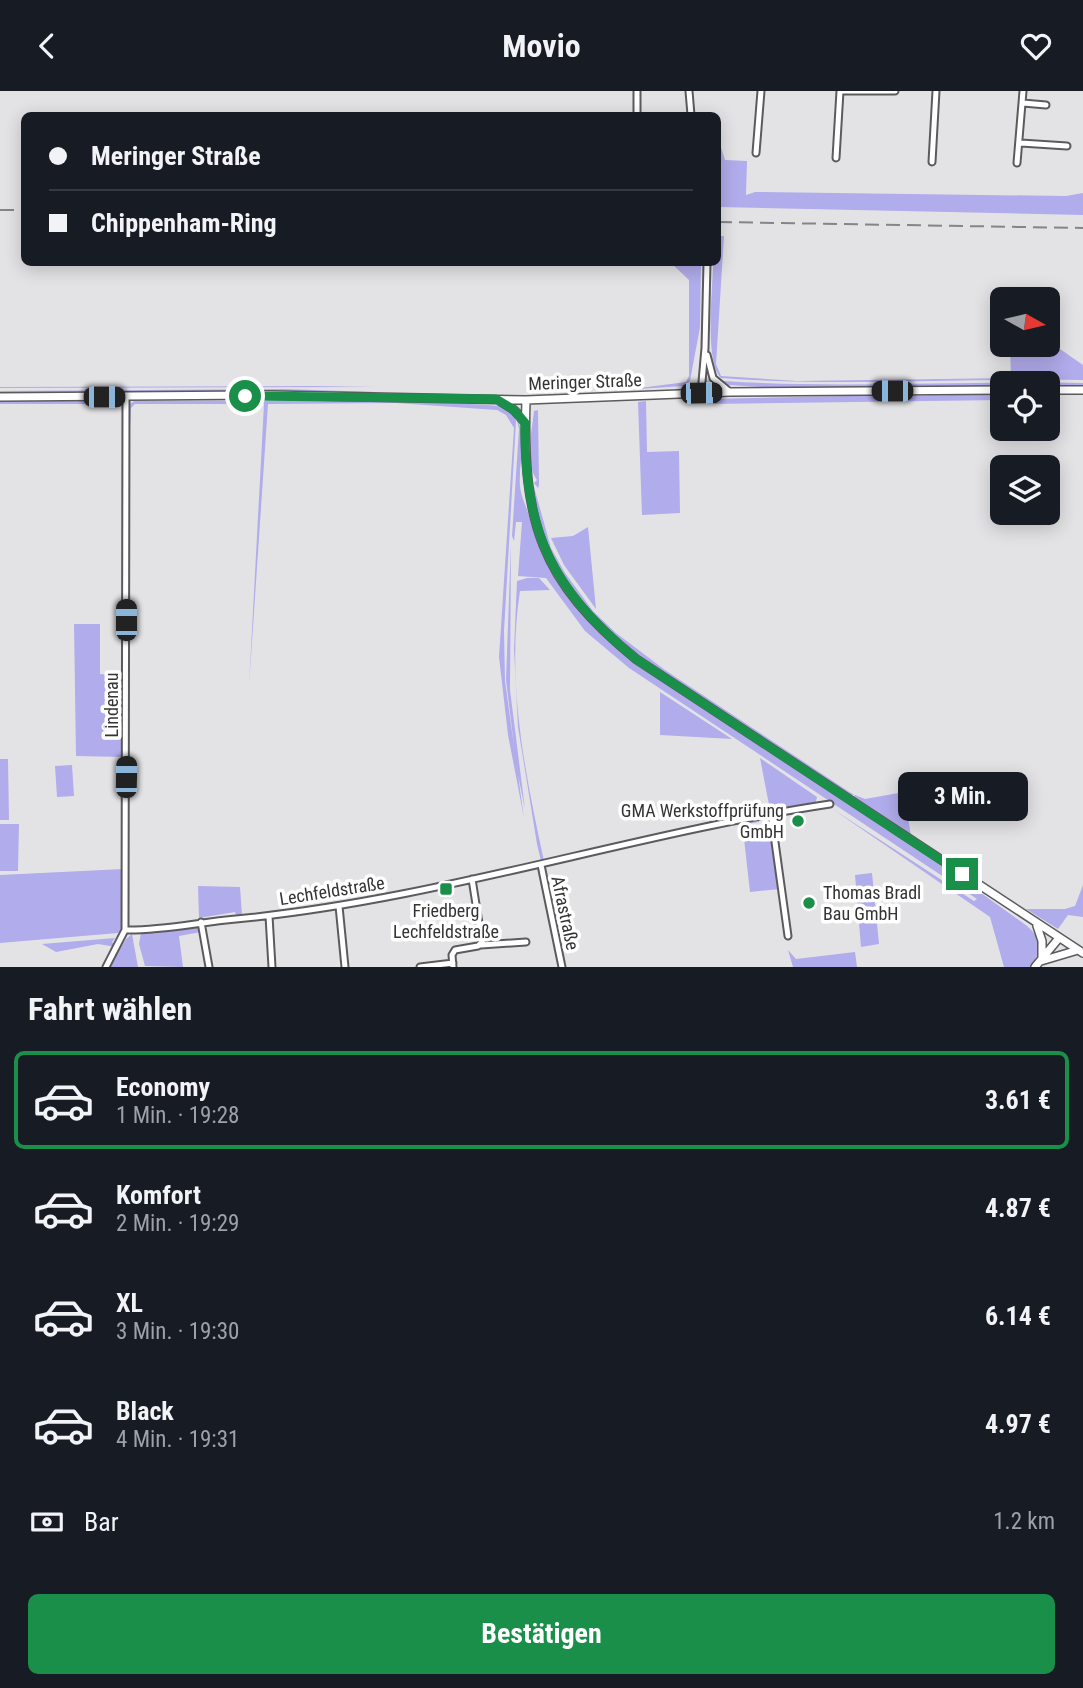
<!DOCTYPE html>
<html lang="de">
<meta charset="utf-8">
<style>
:root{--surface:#171b24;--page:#20242c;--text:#f1f3f6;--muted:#9ea1a6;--line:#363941;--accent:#1a8f4a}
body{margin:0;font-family:"Roboto Condensed",sans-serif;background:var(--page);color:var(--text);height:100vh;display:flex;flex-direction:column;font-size:26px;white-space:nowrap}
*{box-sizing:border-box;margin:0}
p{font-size:23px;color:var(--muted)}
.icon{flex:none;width:38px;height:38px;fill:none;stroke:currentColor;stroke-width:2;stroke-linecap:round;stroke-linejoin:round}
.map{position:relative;height:876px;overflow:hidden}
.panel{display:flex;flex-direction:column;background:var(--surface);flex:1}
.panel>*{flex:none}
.top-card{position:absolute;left:21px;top:21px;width:700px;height:154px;border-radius:10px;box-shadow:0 4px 18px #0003;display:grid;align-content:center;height:154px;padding:0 28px;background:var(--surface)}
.needle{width:46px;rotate:98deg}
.tools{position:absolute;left:990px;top:196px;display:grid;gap:14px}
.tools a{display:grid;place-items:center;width:70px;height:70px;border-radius:10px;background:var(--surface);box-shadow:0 4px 18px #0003;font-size:35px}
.end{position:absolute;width:32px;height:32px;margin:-16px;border:9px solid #1a8f4a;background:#fff;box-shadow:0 0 0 4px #fff}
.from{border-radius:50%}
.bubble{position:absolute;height:49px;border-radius:10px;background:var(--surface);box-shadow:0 4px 18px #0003;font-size:23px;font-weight:700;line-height:49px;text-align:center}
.car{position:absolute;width:21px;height:42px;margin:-21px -10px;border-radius:9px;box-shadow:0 0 5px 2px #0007;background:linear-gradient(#222 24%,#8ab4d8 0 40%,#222 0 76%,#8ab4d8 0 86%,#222 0)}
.top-card b{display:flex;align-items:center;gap:24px;height:66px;font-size:26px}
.top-card b+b{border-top:2px solid var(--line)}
.top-card i{width:18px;height:18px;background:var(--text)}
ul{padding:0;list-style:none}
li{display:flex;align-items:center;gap:21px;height:98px;margin:0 14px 10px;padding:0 14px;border:4px solid transparent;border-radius:10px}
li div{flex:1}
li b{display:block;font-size:26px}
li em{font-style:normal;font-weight:700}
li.current{border-color:var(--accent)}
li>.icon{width:63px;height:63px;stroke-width:1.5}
h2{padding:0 28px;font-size:32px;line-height:84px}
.pay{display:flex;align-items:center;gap:18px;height:77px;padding:0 28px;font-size:26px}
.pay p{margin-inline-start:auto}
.cta{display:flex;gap:14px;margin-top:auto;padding:14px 28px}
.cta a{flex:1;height:80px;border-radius:10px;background:var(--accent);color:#fff;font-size:28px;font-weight:700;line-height:80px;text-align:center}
header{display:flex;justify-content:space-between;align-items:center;height:91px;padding:0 28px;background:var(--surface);font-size:32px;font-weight:700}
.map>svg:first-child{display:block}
.green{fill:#b1aceb}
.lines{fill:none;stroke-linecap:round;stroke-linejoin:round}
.minor-casing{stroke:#5b5b5e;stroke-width:9}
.major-casing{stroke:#5b5b5e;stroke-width:10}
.minor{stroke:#fff;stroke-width:5}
.major{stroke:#fff;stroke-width:7}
.rail{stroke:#858587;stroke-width:2;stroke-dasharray:14 7;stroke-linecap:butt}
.route{stroke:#1a8f4a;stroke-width:9}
.poi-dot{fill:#1a8f4a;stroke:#fff;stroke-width:2.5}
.labels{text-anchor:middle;stroke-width:7;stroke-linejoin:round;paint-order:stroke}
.street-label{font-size:18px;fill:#343435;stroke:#fff}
.poi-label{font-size:18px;fill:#343435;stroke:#fff;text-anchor:end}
</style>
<header><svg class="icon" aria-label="back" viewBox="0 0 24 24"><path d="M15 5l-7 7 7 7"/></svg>Movio<svg class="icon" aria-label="heart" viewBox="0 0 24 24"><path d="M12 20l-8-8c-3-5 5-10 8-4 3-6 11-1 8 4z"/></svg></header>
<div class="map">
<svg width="1083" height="876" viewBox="0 0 1083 876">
<rect width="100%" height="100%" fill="#e3e3e6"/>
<!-- green -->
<path class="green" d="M718,47L725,69L747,70L746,104L755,101L1066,105L1083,102V124L718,116Z
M718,145H724L716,273L721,285L797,290L1011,287L1010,254H1024V258H1060L1083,274V289C963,287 842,296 721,287C704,270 713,197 713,172H718Z
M671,172H701L700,236L690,290L683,295L624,299L686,291L689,285V189Z
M724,290C844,298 963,289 1083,292V295L1003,292V296L789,298L729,294L722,292Z
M313,295L377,296L0,297V296Z
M284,298L376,301L0,302V300Z
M1003,303V309L707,313V308L889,304L894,308L903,305Z
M405,309L502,315L512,320L516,330L504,540L505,590L524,727L508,644L499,566L514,337L506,324L497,319L396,312L268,313L249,595L264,313H135L131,317L129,358L130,313L134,310Z
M0,310H117L124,315V319L120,313H0Z
M646,310L647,361L679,360L680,422L642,424L638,311Z
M538,319L539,394L538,397L534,392L537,389C524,371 532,341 534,320Z
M516,326C528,345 518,374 520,395C521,406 526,414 529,425C548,491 588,535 641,576L967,792L1027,835C1043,849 1042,860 1030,876H1004L990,826L831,717L974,810L977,808L629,577L585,540L546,487L518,485L522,431H516L514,450L512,445L519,338Z
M534,396L551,457L565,482L593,520L616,542L665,579L854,704L850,705C808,678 767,650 725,623C649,573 530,502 534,396Z
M588,436L596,518L564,474L551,447L573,445Z
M511,452L510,599L525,718L517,679L506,589Z
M527,487H539L550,499L520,500C506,590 525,682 544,770H541L537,753L518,636L514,558L517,490Z
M74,533H100V583L123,585V666L76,665Z
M660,601L732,648L660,644Z
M760,667L817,706L815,714L770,719Z
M0,668H8L9,729H0Z
M72,674L74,705L57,706L55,675Z
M904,701L911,745L851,707L855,704L865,708Z
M759,727V731L746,733L747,743L769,738L771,749H775L780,798L750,801L742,730Z
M0,733H19L18,780H0Z
M123,778V836L118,842L0,852V784Z
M872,782L879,853L861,856L855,784Z
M1083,794V826L1068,824L1058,838L1026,818H1065L1075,815Z
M198,795L240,796L242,824H236L235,821L199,827Z
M197,834L201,841L179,845L183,876L145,875L139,853L141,842Z
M132,843L138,876H109L126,848Z
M115,847L112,851L116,856L98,853L56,861L42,853Z
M788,859L796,868L855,861L857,876H793Z"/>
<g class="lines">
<!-- minor casing -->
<g class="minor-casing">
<path id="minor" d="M689,0L691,24
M840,0H895
M1023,12L1046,14
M637,24V0
M1021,52L1067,55
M756,62L761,0
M836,67L840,0
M932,71L936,0
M1017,72L1023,0
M707,264L713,287L730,301
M701,302L705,257L707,172
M771,722L788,845
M541,774L562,876
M339,815L345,876
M269,825L272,876
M201,831L209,876
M125,839C161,840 200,831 236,828C437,809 630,743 830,713
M481,854L526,851
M106,876L125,839L126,306
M420,876L453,872
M453,876L452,864L455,859L478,855L482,851L472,788"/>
</g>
<!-- major casing -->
<g class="major-casing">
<path id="major" d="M1048,299H1083
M0,306L270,304L526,309L730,301L1003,299
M526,309C522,430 540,490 636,568L1083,862
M500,310L514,319L525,331
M1037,835L1042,850V868
M1041,870L1078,859
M1035,876L1059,847"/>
</g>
<!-- minor -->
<use href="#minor" class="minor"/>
<!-- major -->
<use href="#major" class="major"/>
<!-- rail -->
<path class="rail" d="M0,119H24
M718,131L1083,137"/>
</g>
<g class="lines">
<!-- route -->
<path class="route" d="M245,305L496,308L514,319L525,332C523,439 553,501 636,568L962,783"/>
</g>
<!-- markers -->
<g class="poi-dot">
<circle cx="798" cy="730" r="7"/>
<rect x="439" y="791" width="14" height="14" rx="3.5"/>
<circle cx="809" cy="812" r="7"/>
</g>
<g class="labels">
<!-- street labels -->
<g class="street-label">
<text transform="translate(585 291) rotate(-2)" y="6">Meringer Straße</text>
<text transform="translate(112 614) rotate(-90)" y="6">Lindenau</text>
<text transform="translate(332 800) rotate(-9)" y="6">Lechfeldstraße</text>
<text transform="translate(565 822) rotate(78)" y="6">Afrastraße</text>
</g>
<!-- poi labels -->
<g class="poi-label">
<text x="784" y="726">GMA Werkstoffprüfung<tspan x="784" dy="21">GmbH</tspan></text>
<text x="823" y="808" text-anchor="start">Thomas Bradl<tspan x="823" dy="21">Bau GmbH</tspan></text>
<text x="446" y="826" text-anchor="middle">Friedberg<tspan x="446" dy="21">Lechfeldstraße</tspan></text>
</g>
</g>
</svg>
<div class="tools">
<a><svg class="needle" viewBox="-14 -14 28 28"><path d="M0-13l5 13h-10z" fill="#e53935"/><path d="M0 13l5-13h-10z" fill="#9ea1a6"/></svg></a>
<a><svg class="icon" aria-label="locate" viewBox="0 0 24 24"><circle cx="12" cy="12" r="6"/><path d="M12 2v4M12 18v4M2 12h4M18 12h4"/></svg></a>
<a><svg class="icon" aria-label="layers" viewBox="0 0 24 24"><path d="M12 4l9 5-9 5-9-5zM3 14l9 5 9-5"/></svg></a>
</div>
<i class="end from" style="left:245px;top:305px"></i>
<i class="end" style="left:962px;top:783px"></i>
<div class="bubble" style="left:898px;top:681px;width:130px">3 Min.</div>
<i class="car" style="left:892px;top:300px;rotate:270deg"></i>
<i class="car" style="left:701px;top:302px;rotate:89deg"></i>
<i class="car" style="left:104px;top:306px;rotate:90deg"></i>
<i class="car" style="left:126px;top:529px;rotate:0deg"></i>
<i class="car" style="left:126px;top:686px;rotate:1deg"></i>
<div class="top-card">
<b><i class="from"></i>Meringer Straße</b>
<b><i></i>Chippenham-Ring</b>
</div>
</div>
<section class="panel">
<h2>Fahrt wählen</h2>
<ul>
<li class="current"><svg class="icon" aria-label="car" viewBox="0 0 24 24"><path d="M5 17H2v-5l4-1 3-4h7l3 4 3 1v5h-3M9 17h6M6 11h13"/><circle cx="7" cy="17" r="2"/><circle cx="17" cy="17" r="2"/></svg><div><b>Economy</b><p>1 Min. · 19:28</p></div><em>3.61 €</em></li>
<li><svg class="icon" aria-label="car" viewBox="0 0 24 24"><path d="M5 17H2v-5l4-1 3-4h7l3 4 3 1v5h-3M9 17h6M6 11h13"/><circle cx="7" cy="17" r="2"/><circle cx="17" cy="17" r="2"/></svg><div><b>Komfort</b><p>2 Min. · 19:29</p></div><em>4.87 €</em></li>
<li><svg class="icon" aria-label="car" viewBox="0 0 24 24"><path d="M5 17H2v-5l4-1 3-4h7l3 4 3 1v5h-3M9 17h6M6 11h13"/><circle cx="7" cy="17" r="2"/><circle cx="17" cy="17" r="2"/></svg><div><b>XL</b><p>3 Min. · 19:30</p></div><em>6.14 €</em></li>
<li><svg class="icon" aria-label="car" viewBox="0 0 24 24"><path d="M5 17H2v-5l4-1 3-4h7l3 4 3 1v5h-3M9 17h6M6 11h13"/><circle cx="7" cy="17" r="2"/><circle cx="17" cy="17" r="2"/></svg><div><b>Black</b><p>4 Min. · 19:31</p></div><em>4.97 €</em></li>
</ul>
<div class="pay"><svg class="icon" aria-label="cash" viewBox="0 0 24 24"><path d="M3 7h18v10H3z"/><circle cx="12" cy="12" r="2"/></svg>Bar<p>1.2 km</p></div>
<div class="cta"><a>Bestätigen</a></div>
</section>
